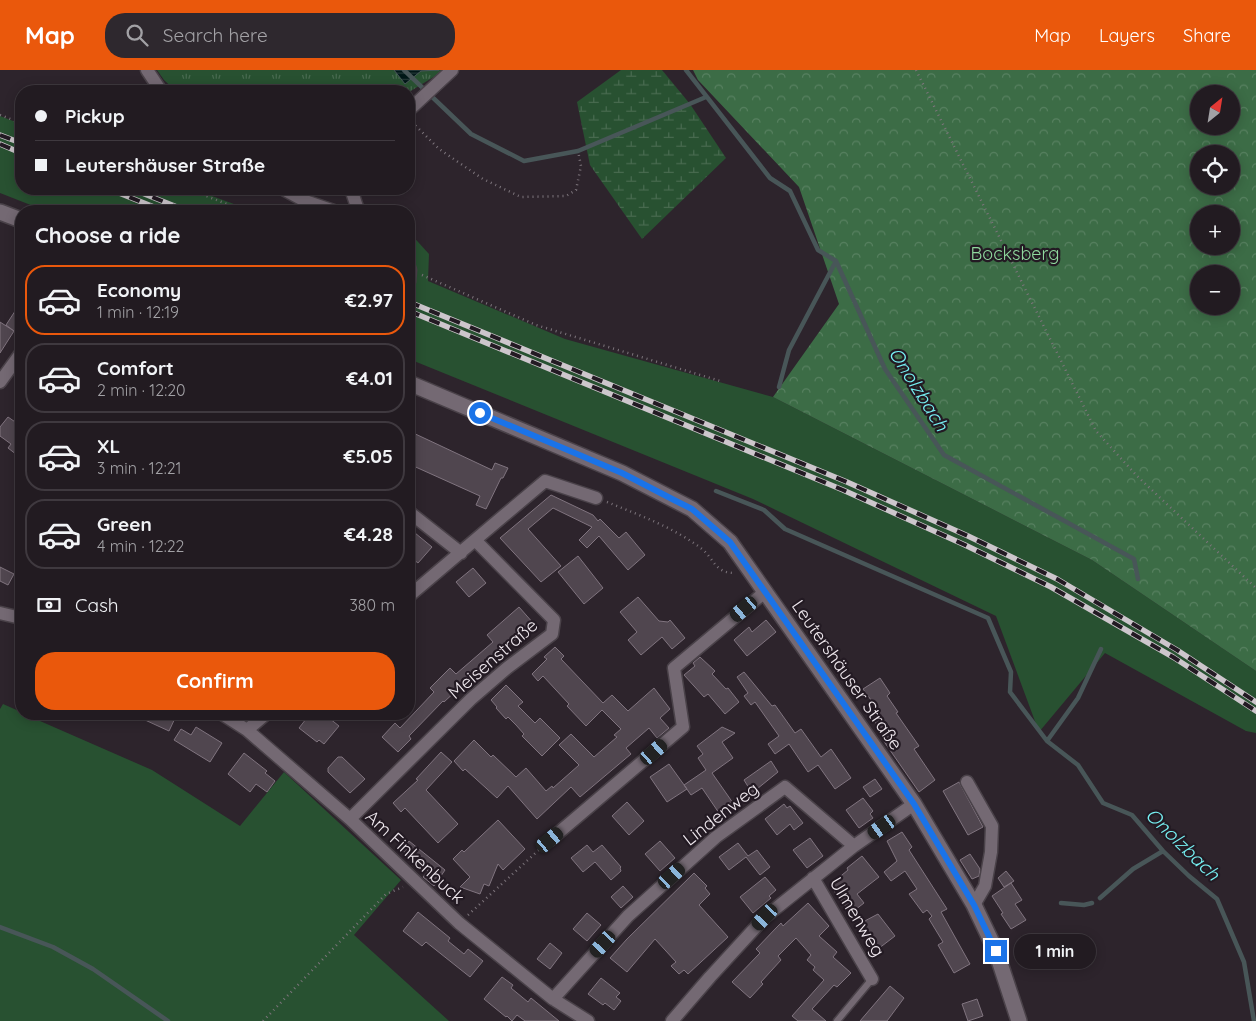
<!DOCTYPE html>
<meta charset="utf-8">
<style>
:root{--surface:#221b21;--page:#2e282e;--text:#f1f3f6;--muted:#a2a1a5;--line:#3f393f;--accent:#ea580c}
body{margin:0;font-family:Quicksand,sans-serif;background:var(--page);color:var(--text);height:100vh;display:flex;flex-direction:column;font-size:19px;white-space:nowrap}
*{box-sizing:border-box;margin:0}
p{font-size:16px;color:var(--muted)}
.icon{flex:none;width:28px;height:28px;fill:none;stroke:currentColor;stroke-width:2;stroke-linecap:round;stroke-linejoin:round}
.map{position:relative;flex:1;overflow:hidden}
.drawer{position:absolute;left:15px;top:135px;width:400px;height:515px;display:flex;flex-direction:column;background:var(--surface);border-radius:20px;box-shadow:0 2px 12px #0003,0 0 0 1px var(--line)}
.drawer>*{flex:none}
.banner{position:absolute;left:15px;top:15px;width:400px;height:110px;border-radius:20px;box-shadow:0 2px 12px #0003,0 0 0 1px var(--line);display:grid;align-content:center;height:110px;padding:0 20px;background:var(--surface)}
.needle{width:32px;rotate:30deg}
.controls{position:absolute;left:1190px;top:15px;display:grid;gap:10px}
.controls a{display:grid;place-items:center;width:50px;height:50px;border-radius:50%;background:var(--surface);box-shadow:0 2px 12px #0003,0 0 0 1px var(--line);font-size:25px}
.end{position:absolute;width:22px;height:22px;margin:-11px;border:6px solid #1a73e8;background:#fff;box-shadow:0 0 0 2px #fff}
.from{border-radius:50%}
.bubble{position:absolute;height:35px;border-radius:18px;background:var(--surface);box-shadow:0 2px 12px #0003,0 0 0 1px var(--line);font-size:16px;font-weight:700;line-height:35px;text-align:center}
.car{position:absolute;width:15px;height:30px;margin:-15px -8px;border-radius:6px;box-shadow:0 0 4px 1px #0007;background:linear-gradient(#222 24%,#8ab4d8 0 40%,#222 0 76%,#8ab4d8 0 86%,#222 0)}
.banner b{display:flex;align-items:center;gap:18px;height:48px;font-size:19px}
.banner b+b{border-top:1px solid var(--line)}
.banner i{width:12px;height:12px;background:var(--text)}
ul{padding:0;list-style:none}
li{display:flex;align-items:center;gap:15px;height:70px;margin:0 10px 8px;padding:0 10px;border:2px solid var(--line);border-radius:20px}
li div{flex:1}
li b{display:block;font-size:19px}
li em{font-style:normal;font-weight:700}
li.active{border-color:var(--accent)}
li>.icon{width:45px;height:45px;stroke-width:1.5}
h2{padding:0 20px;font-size:22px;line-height:60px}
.pay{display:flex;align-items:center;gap:12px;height:55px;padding:0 20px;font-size:19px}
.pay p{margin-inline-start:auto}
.button{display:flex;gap:10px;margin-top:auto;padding:10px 20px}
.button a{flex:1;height:58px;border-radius:20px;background:var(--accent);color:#fff;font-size:20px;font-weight:700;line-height:58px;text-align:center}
header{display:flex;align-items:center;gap:30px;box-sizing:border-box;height:70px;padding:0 25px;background:var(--accent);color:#fff}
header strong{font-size:24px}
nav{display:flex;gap:28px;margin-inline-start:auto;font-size:18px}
.search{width:350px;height:45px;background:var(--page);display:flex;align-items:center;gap:12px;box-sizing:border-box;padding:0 18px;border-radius:20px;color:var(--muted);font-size:19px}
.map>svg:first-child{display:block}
.grass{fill:#285131}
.forest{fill:url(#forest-crowns);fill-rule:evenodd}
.wetland{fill:url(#wetland-marsh)}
.park{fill:url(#park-tufts)}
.water{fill:url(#water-rules);stroke:#485658}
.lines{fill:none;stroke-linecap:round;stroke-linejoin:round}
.stream{stroke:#485658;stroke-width:4.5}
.building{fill:#50464f;stroke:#80747f}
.service-casing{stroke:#4a4249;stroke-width:9}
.minor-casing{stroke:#4a4249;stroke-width:15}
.secondary-casing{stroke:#4a4249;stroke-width:18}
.path{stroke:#7d757c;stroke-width:2.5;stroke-dasharray:1 4;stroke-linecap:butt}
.service{stroke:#746973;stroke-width:6}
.minor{stroke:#746973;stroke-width:12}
.secondary{stroke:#746973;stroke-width:15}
.rail-casing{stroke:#cdc6cc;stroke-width:5.5}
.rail{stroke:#231a23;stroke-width:4;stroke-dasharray:11;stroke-linecap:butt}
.route{stroke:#1a73e8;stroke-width:6}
.labels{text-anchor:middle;stroke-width:4.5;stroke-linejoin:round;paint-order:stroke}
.park-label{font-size:18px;fill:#90d99e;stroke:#231a23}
.street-label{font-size:18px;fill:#f0e9ef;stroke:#231a23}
.water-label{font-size:19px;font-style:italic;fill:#77f2f4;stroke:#231a23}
</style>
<header>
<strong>Map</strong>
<div class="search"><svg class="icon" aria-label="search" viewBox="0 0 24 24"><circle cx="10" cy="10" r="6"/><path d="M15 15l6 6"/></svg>Search here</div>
<nav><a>Map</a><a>Layers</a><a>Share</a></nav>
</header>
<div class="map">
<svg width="1256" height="951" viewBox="0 0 1256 951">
<defs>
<pattern id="forest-crowns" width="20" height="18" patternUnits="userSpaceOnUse" patternTransform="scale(1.25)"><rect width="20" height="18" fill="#3c6c46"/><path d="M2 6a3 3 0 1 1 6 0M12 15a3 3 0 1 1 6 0" fill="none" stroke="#588161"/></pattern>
<pattern id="wetland-marsh" width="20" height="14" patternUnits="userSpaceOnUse" patternTransform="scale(1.25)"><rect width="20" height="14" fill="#285131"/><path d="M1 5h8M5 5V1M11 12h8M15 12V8" fill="none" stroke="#486a4f"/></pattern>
<pattern id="park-tufts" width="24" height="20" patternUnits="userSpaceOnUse" patternTransform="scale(1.25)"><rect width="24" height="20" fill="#285131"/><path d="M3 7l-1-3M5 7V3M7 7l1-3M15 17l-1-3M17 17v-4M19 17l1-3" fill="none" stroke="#486a4f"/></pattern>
<pattern id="water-rules" width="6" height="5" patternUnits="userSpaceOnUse" patternTransform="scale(1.25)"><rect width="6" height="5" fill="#001717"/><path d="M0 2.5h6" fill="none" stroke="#263939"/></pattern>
</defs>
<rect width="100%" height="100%" fill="#2d242c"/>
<!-- grass -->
<path class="grass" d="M0,46L21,54V119H193L253,141H46L0,123Z
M409,162L429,184L428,211L565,269L773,327L1092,490L1256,601V663L1246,661L1105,583L1039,662L996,546L753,429L409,289Z
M3,634L21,642V644H24L152,700L240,756L284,702L401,810L354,865L449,951H0V639Z"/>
<!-- forest -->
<path class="forest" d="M693,0H1256V601L1092,490L773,327L839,234L799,117L698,10ZM1199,24H1231V56H1199ZM1199,84H1231V116H1199ZM1199,144H1231V176H1199ZM1199,204H1231V236H1199Z"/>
<!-- wetland -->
<path class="wetland" d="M621,0H662L690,34L726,88L642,169L590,95L577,32Z"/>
<!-- park -->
<path class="park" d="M157,0H445L409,22L176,21L164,10Z"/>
<!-- water -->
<path class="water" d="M394,0H439L421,1L405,14Z"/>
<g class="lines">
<!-- stream -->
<path class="stream" d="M404,0L471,64L524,91L578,81L706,27
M686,0L770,108L790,121L818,180L836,191L885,299L944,385L1134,489L1138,509
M779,317L789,280L836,191
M716,421L764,440L785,459L988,548L1011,602L1010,622L1047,671
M1101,579L1078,628L1047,671L1078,695L1103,733L1132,745L1163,781L1189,806L1217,829L1244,892L1254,951
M1100,828L1133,799L1163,781
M1061,833L1084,835L1092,833
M0,857L53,877L93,899L168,951"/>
</g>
<!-- building -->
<path class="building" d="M21,232V255L16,262L14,261L0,283V252L14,261L6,255Z
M8,347L21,356V388L8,378L11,374L0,366V357Z
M409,361L492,400L495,393L508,398L503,408H501L486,439L476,435L480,426L409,394L413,382L409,380Z
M551,425L593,445L598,451L600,449L619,468L626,462L645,485L628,500L599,466L587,478L579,470L592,457L553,438L528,459L561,496L541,512L500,468Z
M409,458L432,477L418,493L409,486Z
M578,486L603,518L584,534L558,502Z
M0,497L14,504L8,515L0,511Z
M473,498L486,513L469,527L456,512Z
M638,527L659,551L668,552L670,550L685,568L672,579L662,567L641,585L628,570L637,562L620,542Z
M519,537L534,554L471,607L444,632L443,631L409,666L411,669L398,682L382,667L395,653L400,658L434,622L430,618L450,598L456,604L493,572L487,565Z
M766,550L776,562L747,586L734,570L749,557L752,562Z
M555,577L564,586L561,589L603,633L612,625L628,641L654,618L670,639L660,648L669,658L657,668L649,658L626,678L631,684L580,727L571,717L537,749L508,716L497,728L465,699L463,701L454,691L474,670L491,687L493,685L516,707L526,698L546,721L552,716L553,718L579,695L559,675L571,664L594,687L617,667L614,665L621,659L602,640L586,656L567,636L569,634L543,606L538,611L532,604L547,589L544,587Z
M700,587L715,601L712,604L726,619L728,618L739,632L725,644L708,624L704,627L684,605L695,596L693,593Z
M744,602L772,636L775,635L795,663L801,659L821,687L831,679L851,708L835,719L818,695L808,702L789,674L775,684L768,674L779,666L755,632L751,635L744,626L748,623L737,607Z
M880,608L890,623L887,626L898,642L896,643L919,676L914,679L935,710L919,722L883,670L886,668L871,646L879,641L863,619Z
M506,615L523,632L518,636L535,653L540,648L560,668L542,686L522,666L524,664L516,655L508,647L506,649L496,638L497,637L491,630Z
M132,644H177L169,661Z
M310,644H324L339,656L324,674L319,670L317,672L299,658Z
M196,657L222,673L210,692L174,670L181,659L191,665Z
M722,657L735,663L722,672L733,688L712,703L733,733L719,743L702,718L691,725L684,715L706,700L698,688L703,684L697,676Z
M441,682L452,692L426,720L458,754L438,773L405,738L401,742L393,733L418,710L416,709Z
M244,683L267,701L265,703L275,711L267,722L256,714L250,722L228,704Z
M338,687H342L365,709L350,723L328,702V698Z
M771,691L778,702L752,723L744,710Z
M669,694L687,719L667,732L650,707Z
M875,709L882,719L870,727L863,717Z
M959,712L983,757L968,765L943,721Z
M863,728L873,741L870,744L873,748L859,758L846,740Z
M627,732L644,751L629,765L612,746Z
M784,734L787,738L790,736L803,753L794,760L790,754L777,765L765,749Z
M498,750L525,779L503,800L498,794L489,816L484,814L480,824L460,817L470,807L453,789L462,780L464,782Z
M902,762L912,777L909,780L947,839L941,842L970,894L954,903L938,875L943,872L929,849L932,846L927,840L923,843L909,824L917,819L905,801L891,811L884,802L897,791L887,771Z
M810,768L823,786L807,798L793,780Z
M409,771L445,800L434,816L423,807L428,801L402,780Z
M660,771L675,788L660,801L645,784Z
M738,773L748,786L757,780L770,797L760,805L746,787L729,800L719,787Z
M587,775L593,782L602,775L621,797L620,798L621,801L611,810L595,792L583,802L571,788Z
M970,784L980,799L979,806L972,809L960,790Z
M862,786L879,807L857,824L864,833L851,843L831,817L838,811L836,810L848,800L847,798Z
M1006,801L1014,811L1004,817L998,808Z
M694,803L707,816L705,818L710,824L699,835L728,867L688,904L684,900L679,904L671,896L676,892L655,869L627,902L610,888L627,869Z
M765,807L776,820L769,826L771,828L753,843L740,827Z
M1011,813L1022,830L1015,834L1026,850L1011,859L1001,844L1003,843L992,826Z
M623,816L633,827L621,838L611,827Z
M808,833L829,856L819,866L837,882L833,887L851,903L837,917L834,915L812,939L826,951H798L792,946L824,910L813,900L815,897L807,890L811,885L796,868L778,886L781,890L761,912L763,914L750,928L732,912L760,883L756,879L776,858L781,853L783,856Z
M418,842L450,868L448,871L464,884L468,879L483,891L470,907L426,872L422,876L403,861Z
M587,843L601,855L587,871L573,859Z
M878,844L895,866L878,879L859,854Z
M550,873L562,883L550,899L537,889Z
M502,907L513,915L511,918L528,932L531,928L559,951H525L517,945L512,951L507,946L506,947L484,929Z
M601,908L620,923L616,927L621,931L614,940L605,933L603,935L588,924Z
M890,916L904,928L887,951H860Z
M977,929L983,946L968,951L962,934Z"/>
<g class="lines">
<!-- service casing -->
<g class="service-casing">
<path id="service" d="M837,951L872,909"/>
</g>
<!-- minor casing -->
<g class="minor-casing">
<path id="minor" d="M147,0L161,21
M409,40L452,0
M283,119L305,131L334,141
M351,119L357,137L360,141
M409,197L410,200L409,212
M0,312L21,283
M409,442L461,483
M409,526L475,470
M0,543L21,548
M222,644L247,660L350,749L459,853L553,929L588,951
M247,660L266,644
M967,712L992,756L991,782L985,816L974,835
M350,749L471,629L507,598L552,564L554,550L475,470L545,411L596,428
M550,770L683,657L674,598L766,521
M813,808L872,909
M553,929L628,846L716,767L785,717L854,776
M672,951L710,907L765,847L854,776L914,734"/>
</g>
<!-- secondary casing -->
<g class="secondary-casing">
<path id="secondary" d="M0,142L21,150
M409,313L622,403L692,439L730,472L914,734L974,835L996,881L1019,951"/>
</g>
<!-- path -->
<path class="path" d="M916,0L1096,361L1137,406L1256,518
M0,45L21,53
M412,52L439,79L483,109L521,127L566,126L576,120L581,96L578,81
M188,119L245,141
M422,205L536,255L720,311
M607,432C639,445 675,458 702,479C715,490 715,503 735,503
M468,845L541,778
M263,951L386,824L403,817"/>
<!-- service -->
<use href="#service" class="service"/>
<!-- minor -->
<use href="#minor" class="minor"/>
<!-- secondary -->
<use href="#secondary" class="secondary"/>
<!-- rail casing -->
<g class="rail-casing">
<path id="rail" d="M0,65L21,73
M0,74L21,83
M109,119L164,141
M132,119L187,141
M409,232L847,412L968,466L1057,509L1177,580L1256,632
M409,241L843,420L965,475L1051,517L1173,587L1256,641"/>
</g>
<!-- rail -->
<use href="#rail" class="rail"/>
</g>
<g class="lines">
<!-- route -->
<path class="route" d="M480,343L622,403L676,431L692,439L730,472L914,734L974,835L996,881"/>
</g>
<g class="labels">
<!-- park labels -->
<g class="park-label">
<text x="1015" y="190">Bocksberg</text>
</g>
<!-- street labels -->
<g class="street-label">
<text transform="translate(493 589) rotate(-41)" y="6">Meisenstraße</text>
<text transform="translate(847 605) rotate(55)" y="6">Leutershäuser Straße</text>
<text transform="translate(721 744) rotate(-38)" y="6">Lindenweg</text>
<text transform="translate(415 787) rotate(43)" y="6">Am Finkenbuck</text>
<text transform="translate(857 847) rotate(59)" y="6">Ulmenweg</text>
</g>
<!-- water labels -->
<g class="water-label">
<text transform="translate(919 319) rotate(58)" y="7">Onolzbach</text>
<text transform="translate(1183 774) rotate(44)" y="7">Onolzbach</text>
</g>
</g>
</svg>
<div class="controls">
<a><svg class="needle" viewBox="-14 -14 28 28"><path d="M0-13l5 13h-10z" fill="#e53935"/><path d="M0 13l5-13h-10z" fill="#a2a1a5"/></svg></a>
<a><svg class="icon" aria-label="locate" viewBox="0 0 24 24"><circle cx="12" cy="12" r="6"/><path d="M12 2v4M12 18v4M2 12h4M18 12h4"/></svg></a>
<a>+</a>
<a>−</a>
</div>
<i class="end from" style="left:480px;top:343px"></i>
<i class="end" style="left:996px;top:881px"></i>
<div class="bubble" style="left:1014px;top:864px;width:82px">1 min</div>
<i class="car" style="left:744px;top:539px;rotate:230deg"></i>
<i class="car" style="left:654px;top:682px;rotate:49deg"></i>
<i class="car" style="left:882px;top:757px;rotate:235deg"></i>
<i class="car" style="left:550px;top:770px;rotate:50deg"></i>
<i class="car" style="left:672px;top:806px;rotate:48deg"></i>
<i class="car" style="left:765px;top:847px;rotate:223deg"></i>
<i class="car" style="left:603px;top:874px;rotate:222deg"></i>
<div class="banner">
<b><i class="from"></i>Pickup</b>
<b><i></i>Leutershäuser Straße</b>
</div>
<section class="drawer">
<h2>Choose a ride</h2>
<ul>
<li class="active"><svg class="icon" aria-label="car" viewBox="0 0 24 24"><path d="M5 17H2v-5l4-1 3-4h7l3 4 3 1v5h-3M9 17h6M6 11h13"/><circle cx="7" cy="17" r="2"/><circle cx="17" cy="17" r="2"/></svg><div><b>Economy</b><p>1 min · 12:19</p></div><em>€2.97</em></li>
<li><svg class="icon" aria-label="car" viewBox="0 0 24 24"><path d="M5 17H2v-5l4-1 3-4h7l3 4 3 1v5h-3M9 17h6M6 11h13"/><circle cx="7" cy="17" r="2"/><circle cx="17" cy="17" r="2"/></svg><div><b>Comfort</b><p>2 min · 12:20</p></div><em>€4.01</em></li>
<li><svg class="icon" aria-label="car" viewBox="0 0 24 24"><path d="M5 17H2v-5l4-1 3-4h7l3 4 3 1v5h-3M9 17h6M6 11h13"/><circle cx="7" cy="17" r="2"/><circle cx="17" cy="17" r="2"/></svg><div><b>XL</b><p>3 min · 12:21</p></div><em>€5.05</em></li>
<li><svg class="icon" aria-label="car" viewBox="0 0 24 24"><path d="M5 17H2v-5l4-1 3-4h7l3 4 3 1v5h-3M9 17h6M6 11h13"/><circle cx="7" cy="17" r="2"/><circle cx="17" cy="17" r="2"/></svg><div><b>Green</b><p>4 min · 12:22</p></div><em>€4.28</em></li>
</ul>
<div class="pay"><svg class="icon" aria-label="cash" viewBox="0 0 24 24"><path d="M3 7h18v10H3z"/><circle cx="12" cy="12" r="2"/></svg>Cash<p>380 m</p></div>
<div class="button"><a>Confirm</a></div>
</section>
</div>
